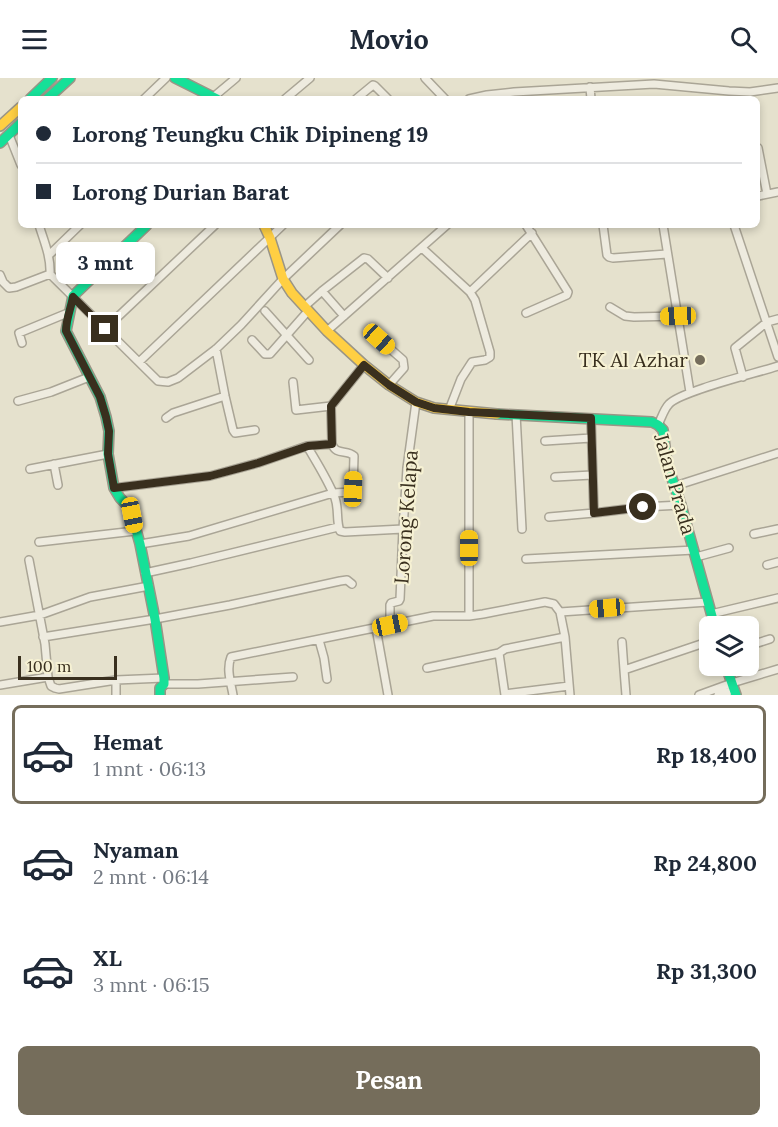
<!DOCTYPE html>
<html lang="id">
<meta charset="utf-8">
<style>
:root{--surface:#fff;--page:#f2f2f3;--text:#1f2937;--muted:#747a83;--line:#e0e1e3;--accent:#756d5b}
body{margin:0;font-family:Lora,serif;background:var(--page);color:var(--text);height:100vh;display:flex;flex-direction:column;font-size:22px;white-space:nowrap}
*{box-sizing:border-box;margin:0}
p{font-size:20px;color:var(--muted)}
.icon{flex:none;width:33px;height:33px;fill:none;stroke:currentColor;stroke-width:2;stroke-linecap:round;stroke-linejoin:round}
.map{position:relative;height:617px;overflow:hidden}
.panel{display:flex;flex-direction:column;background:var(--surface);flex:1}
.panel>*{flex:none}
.top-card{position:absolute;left:18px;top:18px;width:742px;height:132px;border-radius:9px;box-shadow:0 3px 9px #0003;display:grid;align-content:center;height:132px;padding:0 18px;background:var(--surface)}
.buttons{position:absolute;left:699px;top:538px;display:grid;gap:12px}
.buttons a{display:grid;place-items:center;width:60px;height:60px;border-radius:9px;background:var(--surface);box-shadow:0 3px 9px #0003;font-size:30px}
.scale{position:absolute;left:18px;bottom:15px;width:99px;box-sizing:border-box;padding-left:6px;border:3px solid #392f1e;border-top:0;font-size:16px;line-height:21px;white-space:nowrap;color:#392f1e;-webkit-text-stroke:4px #f6f1d3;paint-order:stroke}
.end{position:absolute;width:27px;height:27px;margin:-14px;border:8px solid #392f1e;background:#fff;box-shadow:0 0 0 3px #fff}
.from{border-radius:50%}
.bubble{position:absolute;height:42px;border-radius:9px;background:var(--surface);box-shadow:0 3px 9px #0003;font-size:20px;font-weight:700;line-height:42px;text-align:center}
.car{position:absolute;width:18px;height:36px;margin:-18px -9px;border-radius:8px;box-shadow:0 0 4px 2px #0007;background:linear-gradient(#f5c518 24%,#345 0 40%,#f5c518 0 76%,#345 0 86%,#f5c518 0)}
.top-card b{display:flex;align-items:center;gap:21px;height:57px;font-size:22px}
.top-card b+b{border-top:2px solid var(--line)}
.top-card i{width:15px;height:15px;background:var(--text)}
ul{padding:10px 0 0;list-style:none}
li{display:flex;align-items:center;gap:18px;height:99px;margin:0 12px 9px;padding:0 6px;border:3px solid transparent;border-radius:9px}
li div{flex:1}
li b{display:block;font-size:22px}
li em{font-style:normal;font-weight:700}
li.active{border-color:var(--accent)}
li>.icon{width:54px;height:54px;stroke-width:1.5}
.action{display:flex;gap:12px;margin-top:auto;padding:12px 18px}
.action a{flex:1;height:69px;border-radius:9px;background:var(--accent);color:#fff;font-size:24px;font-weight:700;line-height:69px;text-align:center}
header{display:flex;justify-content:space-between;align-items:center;height:78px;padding:0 18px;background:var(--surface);font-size:27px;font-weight:700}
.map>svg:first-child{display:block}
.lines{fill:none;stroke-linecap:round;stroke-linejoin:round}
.street-casing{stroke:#aaa596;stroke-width:10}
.fast-casing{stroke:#9a9586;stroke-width:12}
.slow-casing{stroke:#9a9586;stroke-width:12}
.street{stroke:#eeebdf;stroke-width:7}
.fast{stroke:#16e098;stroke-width:9}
.slow{stroke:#ffcf43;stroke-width:9}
.route{stroke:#392f1e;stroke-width:8}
.poi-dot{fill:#756d5b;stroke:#f6f1d3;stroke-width:2}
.labels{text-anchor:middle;stroke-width:4.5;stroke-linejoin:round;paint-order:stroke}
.poi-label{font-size:20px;fill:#392f1e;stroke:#f6f1d3;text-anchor:end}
.street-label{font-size:20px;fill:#392f1e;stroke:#f6f1d3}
</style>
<header><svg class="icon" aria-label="menu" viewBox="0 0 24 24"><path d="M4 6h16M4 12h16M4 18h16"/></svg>Movio<svg class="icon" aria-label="search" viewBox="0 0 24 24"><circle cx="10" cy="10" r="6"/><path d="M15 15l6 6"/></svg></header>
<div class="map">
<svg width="778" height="617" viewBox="0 0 778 617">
<rect width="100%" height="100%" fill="#e5e1cd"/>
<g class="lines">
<!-- street casing -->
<g class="street-casing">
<path id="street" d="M425,0L445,21
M590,9L591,21
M144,21L166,0
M211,21L236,0
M285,21L310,0
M356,21L373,7L375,8L388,21
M469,21L487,17L514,14L654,6L729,13L750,14L778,10
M9,57L21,87
M758,70L767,116
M758,118L778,114
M39,147C44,163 51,179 50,196L158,303L168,304L178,300L216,271L241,247L283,201L340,147
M526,147L568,214L567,217L526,235
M603,147L607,177L609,179L613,180L667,176
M663,147L690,314
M734,147L778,279
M422,170L470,214L475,222L490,274V279L485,282L472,284L461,301L449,332
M49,177L80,147
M0,197L3,204L9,210L16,209L50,196
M322,213L344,238
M470,214L532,155
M304,229L322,213L364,180L368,181L388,200
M610,229L625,238L634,239L678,238
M265,233L309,282
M105,251L215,147
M327,253L447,147
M379,261L403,282L404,290L389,307
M252,262L265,276H270L308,233
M22,265L19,255L70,234
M216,271L225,318L233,352L235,355L255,352
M139,284L283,147
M743,299L735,270L767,244L778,241
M293,304L296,332L331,328L364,287
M18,323L51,314L89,299
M516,336L522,451
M166,340L173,335L225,318
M591,340L594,435
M658,347C661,341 664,331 669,326C681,313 757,295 778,288
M545,363L591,360
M307,368C317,385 328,402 335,420C339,431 336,443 340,453L345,454L403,451
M54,386L58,407
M30,391L108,376
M555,399L592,397
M675,408L778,375
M114,410L210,398L258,385L307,368L332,366
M549,439L594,435L643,429L681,427
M754,456L778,451
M39,464L135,453
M140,466L189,458L333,415L352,414L353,411L354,378C347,371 336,378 332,366L331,328
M696,479L729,470
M526,481L694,472
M29,482L45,566L48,599L51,608L55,610L59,611L116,602L164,600
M767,487L778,484
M145,495L191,485L338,449
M560,534L708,524
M711,536L778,520
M469,538V334
M0,544L40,537L90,519L149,508
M390,547V527L391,525L399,523L400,521L403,451L407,390L416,324
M376,550L388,617
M43,559L155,541L230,527L340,503L347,502L352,506
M319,562L324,580L327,601
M622,564L624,592
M748,568L770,561
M427,590L499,575
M164,606H198L293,599
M0,607L48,599
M505,616L569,608
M116,617V602
M233,617C231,605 226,591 231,579L433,538H469L483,536L545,524L554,526L560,534L565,559L570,617
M505,617L499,575L505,571L565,559
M626,617L624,592L710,563
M699,617L732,605L778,591
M718,617L734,612"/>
</g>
<!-- fast casing -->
<g class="fast-casing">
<path id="fast" d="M175,0L217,21
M30,21L52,0
M47,21L70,0
M0,65L21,45
M147,147L73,218L66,253L100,319L106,339L109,353L108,376L114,410L120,420L130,430L140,466L155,541L164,600V606L160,610V617
M497,336L652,344L658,347L663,352L667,386L681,427L715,549
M726,588L736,617"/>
</g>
<!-- slow casing -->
<g class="slow-casing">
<path id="slow" d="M0,48L21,29
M264,147L270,160L283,201L292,215L327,253L364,287L389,307L416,324L434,330L497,336"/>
</g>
<!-- street -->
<use href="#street" class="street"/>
<!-- fast -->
<use href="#fast" class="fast"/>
<!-- slow -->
<use href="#slow" class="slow"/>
</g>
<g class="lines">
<!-- route -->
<path class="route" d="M105,251L73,219C71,230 66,241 66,253L100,319L106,339L109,353L108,376L114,410L210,398L258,385L308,368L332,366L331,328L364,287L389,307L416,324L434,330L469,334L591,340L594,435L643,429"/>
</g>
<!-- markers -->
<circle class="poi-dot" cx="700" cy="282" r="6"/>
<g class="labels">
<!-- poi labels -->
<g class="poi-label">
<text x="688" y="289">TK Al Azhar</text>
</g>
<!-- street labels -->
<g class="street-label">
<text transform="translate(675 406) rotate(74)" y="7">Jalan Prada</text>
<text transform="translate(406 439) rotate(-86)" y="7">Lorong Kelapa</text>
</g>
</g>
</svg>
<div class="buttons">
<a><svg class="icon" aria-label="layers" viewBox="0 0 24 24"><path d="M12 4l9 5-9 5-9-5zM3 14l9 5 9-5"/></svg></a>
</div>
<div class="scale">100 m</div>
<i class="end from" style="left:643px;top:429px"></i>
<i class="end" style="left:105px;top:251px"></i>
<div class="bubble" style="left:56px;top:164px;width:99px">3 mnt</div>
<i class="car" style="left:678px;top:238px;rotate:268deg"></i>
<i class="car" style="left:379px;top:261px;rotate:132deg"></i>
<i class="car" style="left:353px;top:411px;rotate:2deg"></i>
<i class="car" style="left:132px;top:437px;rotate:169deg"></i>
<i class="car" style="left:469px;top:470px;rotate:0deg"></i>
<i class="car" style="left:607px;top:530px;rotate:265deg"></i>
<i class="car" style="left:390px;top:547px;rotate:78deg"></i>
<div class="top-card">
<b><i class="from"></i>Lorong Teungku Chik Dipineng 19</b>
<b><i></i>Lorong Durian Barat</b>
</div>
</div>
<section class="panel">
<ul>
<li class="active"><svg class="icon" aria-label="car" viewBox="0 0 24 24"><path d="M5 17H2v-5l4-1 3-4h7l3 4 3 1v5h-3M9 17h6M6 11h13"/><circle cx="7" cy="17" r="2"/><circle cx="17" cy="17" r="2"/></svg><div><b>Hemat</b><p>1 mnt · 06:13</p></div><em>Rp 18,400</em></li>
<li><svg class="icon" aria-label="car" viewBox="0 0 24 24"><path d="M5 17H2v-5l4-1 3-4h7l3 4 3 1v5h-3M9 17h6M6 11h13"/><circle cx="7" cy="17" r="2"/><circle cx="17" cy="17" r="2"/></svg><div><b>Nyaman</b><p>2 mnt · 06:14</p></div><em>Rp 24,800</em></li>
<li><svg class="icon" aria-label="car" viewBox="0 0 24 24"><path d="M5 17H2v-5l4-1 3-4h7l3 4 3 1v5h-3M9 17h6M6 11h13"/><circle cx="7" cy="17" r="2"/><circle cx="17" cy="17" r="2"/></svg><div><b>XL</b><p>3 mnt · 06:15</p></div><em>Rp 31,300</em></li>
</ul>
<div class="action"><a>Pesan</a></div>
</section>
